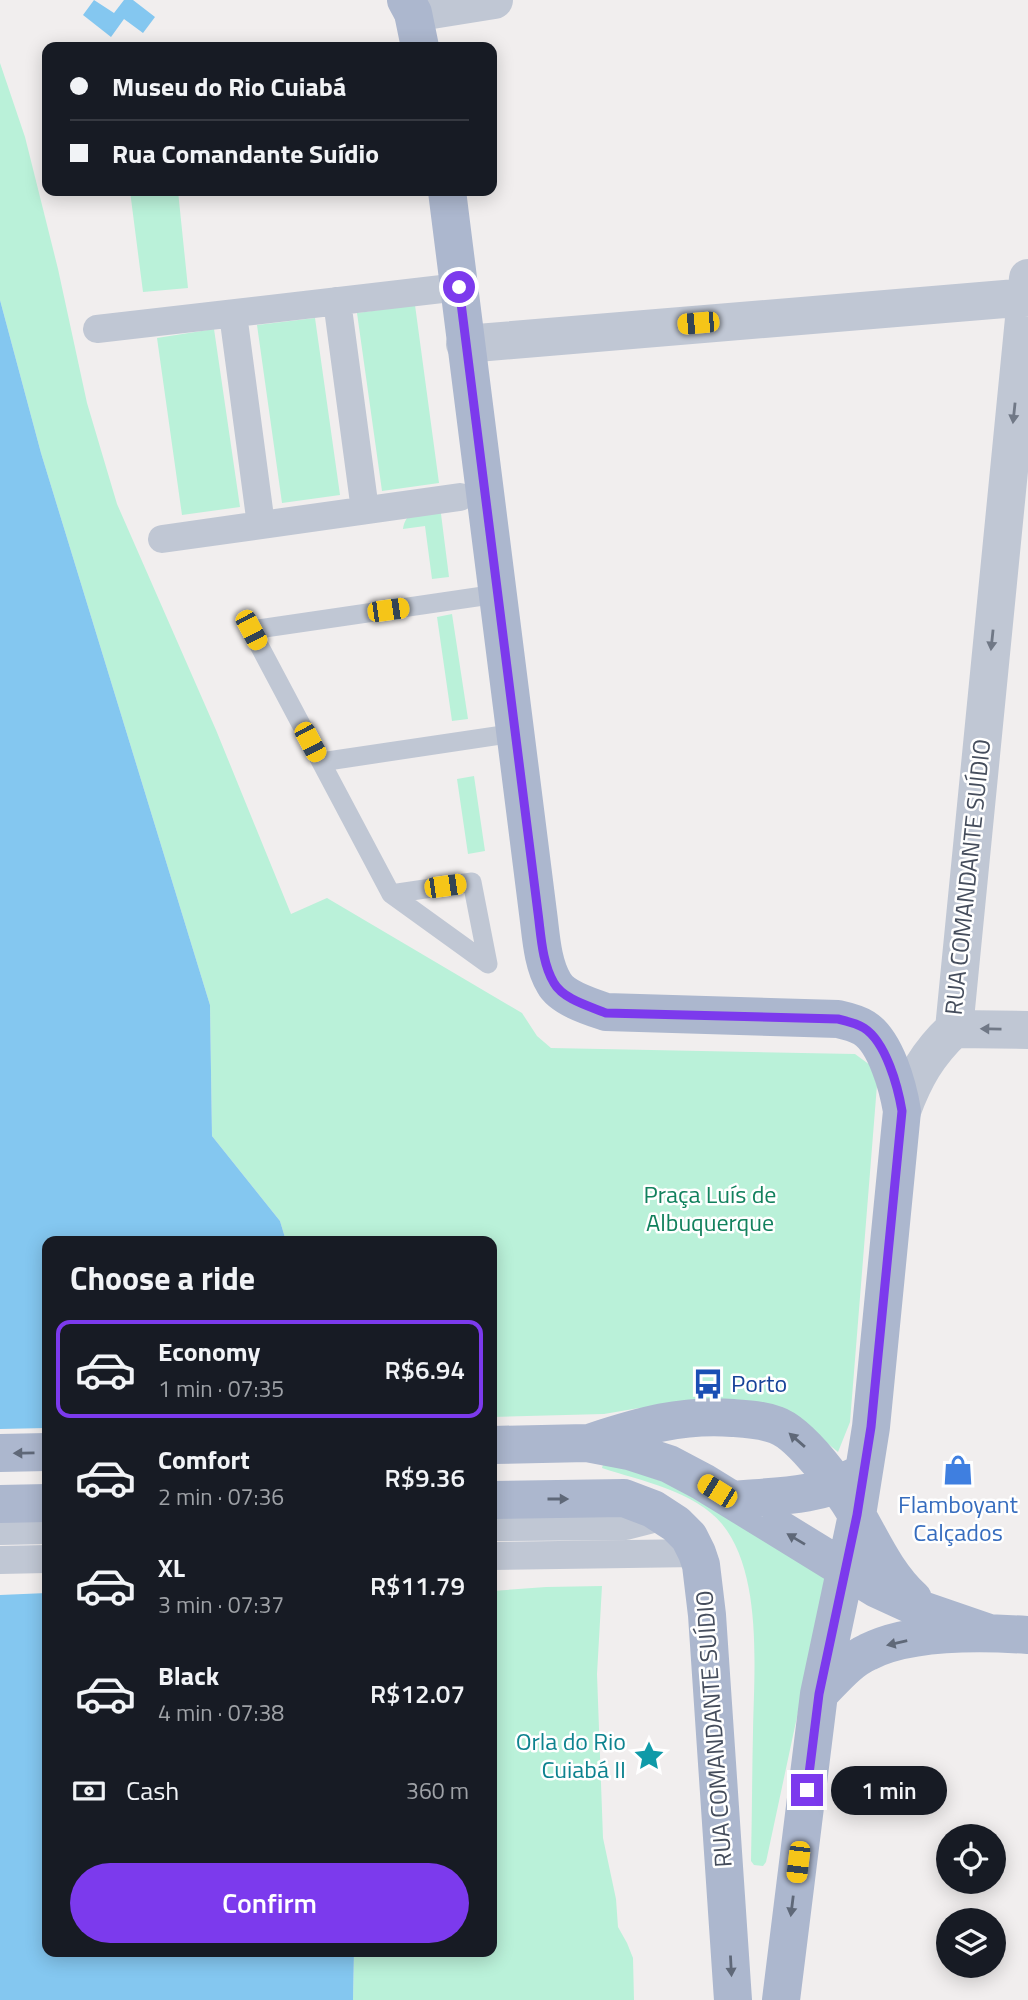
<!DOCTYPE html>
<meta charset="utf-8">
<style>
:root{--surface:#171b24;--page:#242831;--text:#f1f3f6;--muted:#9ea1a6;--line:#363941;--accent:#7c3aed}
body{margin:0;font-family:"Titillium Web",sans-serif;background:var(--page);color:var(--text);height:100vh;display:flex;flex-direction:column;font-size:26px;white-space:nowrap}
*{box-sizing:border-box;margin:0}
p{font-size:23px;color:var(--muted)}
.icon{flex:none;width:38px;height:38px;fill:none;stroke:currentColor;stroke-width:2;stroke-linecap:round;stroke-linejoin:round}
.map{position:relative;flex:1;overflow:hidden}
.sheet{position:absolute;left:42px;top:1236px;width:455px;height:721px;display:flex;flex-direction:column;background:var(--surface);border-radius:14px;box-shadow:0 4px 18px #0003}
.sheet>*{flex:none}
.banner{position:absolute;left:42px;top:42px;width:455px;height:154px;border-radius:14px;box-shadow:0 4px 18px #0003;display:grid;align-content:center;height:154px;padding:0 28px;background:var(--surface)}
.controls{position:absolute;left:936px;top:1824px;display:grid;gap:14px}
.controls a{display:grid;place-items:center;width:70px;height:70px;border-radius:50%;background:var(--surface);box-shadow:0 4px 18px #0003;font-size:35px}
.end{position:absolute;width:32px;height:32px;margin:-16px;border:9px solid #7c3aed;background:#fff;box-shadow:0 0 0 4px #fff}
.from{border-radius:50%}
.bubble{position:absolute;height:49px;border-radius:24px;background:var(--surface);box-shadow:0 4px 18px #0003;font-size:23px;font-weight:600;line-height:49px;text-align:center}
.car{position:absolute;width:21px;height:42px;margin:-21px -10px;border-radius:9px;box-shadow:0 0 5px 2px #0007;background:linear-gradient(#f5c518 24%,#345 0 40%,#f5c518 0 76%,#345 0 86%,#f5c518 0)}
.banner b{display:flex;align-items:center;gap:24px;height:66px;font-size:26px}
.banner b+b{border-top:2px solid var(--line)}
.banner i{width:18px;height:18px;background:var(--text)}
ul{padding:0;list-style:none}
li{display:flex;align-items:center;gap:21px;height:98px;margin:0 14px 10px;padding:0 14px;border:4px solid transparent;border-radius:14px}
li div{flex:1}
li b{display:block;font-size:26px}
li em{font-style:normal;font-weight:600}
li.on{border-color:var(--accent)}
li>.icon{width:63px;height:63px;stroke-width:1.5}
h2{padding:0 28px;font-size:32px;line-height:84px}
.pay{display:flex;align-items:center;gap:18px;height:77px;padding:0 28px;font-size:26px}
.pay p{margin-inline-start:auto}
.action{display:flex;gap:14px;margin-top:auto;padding:14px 28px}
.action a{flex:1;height:80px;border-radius:42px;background:var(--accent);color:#fff;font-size:28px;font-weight:600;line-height:80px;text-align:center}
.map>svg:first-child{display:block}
.green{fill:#baf1d9}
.water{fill:#84c7f0}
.pier{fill:#f1eeee}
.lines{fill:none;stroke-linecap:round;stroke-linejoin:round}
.service{stroke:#c0c7d4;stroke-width:19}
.pedestrian{stroke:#c0c7d4;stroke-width:28}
.minor{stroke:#c0c7d4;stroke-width:38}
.primary{stroke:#acb7ce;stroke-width:38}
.oneway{fill:#707886}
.oneway2{fill:#5f6878}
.route{stroke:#7c3aed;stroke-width:9}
.labels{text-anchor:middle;stroke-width:5;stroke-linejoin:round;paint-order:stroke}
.street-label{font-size:24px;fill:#454d5c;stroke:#fff}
.park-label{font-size:24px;fill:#12815d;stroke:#fff}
.transit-label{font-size:24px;fill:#164399;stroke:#fff;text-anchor:start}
.shop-label{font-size:24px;fill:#366cbe;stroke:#fff}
.culture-label{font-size:24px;fill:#0d838f;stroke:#fff;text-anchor:end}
</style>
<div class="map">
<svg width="1028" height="2000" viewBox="0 0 1028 2000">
<rect width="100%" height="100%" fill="#f1eeee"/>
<!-- green -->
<path class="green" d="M0,63L25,137L58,269L87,403L117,504L216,730L291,914L327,898L522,1013L537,1036L551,1048L855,1054L870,1065L877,1085L850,1422L838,1452L793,1415L639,1408L604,1414L492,1417V1241H286L280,1221L212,1136L210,1005L41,453L0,300Z
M130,191H178L188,288L143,292Z
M415,305L439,483L382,491L357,313Z
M315,318L340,495L282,503L257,325Z
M214,329L240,507L182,515L157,338Z
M440,506L449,577L432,579L425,526L403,529C406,509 423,510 440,506Z
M452,614L468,719L452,721L437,617Z
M474,776L485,851L468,854L457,779Z
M604,1461L687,1490L828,1572L766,1862L763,1866L754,1865L751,1861C752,1818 752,1775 753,1732C754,1671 763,1574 722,1524C695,1491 641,1481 602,1468Z
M602,1586L597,1674L603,1838L616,1899L618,1927L627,1943L633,1958L634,2000H353L354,1951H492V1591L546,1587Z"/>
<!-- water -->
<path class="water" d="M94,0L114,13L124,0H133L155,17L143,33L124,19L111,37L83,15Z
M0,300L41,453L210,1005L212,1136L280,1221L286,1241H47V1951H354L353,2000H0Z"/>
<!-- pier -->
<path class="pier" d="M47,1428V1593L0,1595V1429Z"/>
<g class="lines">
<!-- service -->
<path class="service" d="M321,762L515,733
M391,894L472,882L488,964L391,894L251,630L497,594"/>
<!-- pedestrian -->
<path class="pedestrian" d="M337,301L365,510
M233,314L261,525
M97,329L459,287
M162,539L460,497
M492,1527L626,1526L665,1516
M0,1531L47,1530
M492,1556L697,1553
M0,1560L47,1559"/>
<!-- minor -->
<path class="minor" d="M413,13L494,0
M465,344L1028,297
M954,1029L1028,1030
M902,1111C914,1078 928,1053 954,1029L1028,278"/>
<!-- primary -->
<path class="primary" d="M406,0L413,13L420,47
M447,191L538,913C541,935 542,963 554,983C562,998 591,1007 606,1012L838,1019C847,1021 856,1023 864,1028C886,1042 898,1087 902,1111L871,1427L857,1515L819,1694L781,2000
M592,1442C641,1426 682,1414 733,1418C747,1419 763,1420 776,1425C802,1434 842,1490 857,1515C874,1545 887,1575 913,1599
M492,1445L587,1443L629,1451L669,1464L703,1482L877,1589L925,1611L989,1633
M0,1453L47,1452
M492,1500L624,1498L653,1509L676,1524L689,1537L697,1553L701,1565L707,1615L733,2000
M732,1500C775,1496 817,1497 856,1476
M0,1504L47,1503
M819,1694C834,1679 848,1661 868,1652C911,1630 981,1632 1028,1635"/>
</g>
<!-- one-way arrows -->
<defs><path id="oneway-solid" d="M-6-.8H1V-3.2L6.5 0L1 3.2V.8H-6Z" transform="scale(1.75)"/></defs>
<g class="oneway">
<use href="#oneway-solid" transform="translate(1014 413) rotate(96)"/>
<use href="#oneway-solid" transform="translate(992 640) rotate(96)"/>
<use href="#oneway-solid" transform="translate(991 1029) rotate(-179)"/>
</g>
<g class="oneway2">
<use href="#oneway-solid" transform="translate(797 1440) rotate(-139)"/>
<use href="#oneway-solid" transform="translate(24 1453) rotate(179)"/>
<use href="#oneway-solid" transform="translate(558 1499)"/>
<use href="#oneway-solid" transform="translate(796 1539) rotate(-149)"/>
<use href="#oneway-solid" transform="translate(897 1643) rotate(167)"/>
<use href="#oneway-solid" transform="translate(792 1906) rotate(97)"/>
<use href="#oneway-solid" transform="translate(731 1966) rotate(87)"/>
</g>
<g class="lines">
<!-- route -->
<path class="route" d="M459,287L538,913C541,935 542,963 554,983C563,999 589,1006 606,1013L838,1019C847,1021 856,1023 864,1028C886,1042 898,1087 902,1111L871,1427L857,1515L819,1694L807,1790"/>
</g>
<!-- icons -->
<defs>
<g id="bus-bare" transform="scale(2.415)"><path d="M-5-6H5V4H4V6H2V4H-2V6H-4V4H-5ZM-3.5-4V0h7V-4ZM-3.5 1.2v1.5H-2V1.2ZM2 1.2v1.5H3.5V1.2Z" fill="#1a4fb4" stroke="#fff" stroke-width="2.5" paint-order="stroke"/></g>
<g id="shop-bare" transform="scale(2.415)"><path d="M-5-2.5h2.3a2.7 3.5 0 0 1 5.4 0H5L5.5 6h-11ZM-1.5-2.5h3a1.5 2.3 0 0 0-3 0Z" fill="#3f7fe0" stroke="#fff" stroke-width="2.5" paint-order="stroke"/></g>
<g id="sight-bare" transform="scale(2.415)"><path d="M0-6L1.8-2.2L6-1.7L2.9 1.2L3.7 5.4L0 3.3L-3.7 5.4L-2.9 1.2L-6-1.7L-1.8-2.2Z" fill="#0f9aa8" stroke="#fff" stroke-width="2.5" paint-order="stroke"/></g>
</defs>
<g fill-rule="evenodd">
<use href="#bus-bare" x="708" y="1384"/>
<use href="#shop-bare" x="958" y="1470"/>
<use href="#sight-bare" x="649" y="1756"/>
</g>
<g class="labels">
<!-- street labels -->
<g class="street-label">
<text transform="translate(968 877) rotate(-84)" y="8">RUA COMANDANTE SUÍDIO</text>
<text transform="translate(714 1729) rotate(-94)" y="8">RUA COMANDANTE SUÍDIO</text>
</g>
<!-- park labels -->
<g class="park-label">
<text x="710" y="1203">Praça Luís de<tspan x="710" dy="28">Albuquerque</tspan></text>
</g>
<!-- transit labels -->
<g class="transit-label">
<text x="731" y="1392">Porto</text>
</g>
<!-- shop labels -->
<g class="shop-label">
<text x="958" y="1513">Flamboyant<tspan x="958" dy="28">Calçados</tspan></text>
</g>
<!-- culture labels -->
<g class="culture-label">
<text x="626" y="1750">Orla do Rio<tspan x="626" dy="28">Cuiabá II</tspan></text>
</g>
</g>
</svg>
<div class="controls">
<a><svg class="icon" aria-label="locate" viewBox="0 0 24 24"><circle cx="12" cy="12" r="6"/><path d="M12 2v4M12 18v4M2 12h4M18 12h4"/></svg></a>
<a><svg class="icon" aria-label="layers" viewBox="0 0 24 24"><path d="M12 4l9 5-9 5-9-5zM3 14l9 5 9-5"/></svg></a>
</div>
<i class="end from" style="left:459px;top:287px"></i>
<i class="end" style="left:807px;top:1790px"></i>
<div class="bubble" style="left:831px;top:1766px;width:116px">1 min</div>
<i class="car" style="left:698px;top:323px;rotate:265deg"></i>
<i class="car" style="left:388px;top:610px;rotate:82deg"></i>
<i class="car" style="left:251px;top:630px;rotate:152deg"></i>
<i class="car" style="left:310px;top:742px;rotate:152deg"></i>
<i class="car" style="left:445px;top:886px;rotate:82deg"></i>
<i class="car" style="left:717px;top:1491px;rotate:302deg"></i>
<i class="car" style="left:798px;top:1862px;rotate:187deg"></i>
<div class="banner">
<b><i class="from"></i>Museu do Rio Cuiabá</b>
<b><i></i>Rua Comandante Suídio</b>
</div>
<section class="sheet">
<h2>Choose a ride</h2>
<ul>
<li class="on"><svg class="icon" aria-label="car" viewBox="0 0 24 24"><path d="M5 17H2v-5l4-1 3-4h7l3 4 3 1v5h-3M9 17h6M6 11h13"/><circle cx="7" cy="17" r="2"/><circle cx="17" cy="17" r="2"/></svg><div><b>Economy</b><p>1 min · 07:35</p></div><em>R$6.94</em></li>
<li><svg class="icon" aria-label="car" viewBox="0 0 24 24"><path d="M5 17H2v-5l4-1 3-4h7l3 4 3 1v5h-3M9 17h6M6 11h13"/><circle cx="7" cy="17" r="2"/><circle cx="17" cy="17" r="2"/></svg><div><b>Comfort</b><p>2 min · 07:36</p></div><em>R$9.36</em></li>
<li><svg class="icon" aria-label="car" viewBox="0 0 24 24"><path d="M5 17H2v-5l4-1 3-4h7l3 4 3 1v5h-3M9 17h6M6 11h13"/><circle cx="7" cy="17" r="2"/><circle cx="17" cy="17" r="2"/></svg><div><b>XL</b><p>3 min · 07:37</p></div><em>R$11.79</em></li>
<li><svg class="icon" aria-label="car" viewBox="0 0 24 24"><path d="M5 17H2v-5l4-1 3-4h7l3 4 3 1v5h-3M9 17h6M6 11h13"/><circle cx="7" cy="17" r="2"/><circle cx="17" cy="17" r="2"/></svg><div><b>Black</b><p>4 min · 07:38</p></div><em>R$12.07</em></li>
</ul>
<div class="pay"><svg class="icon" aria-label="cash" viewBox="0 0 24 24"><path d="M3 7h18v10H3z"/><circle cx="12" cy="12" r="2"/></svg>Cash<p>360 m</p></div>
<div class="action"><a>Confirm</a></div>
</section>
</div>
